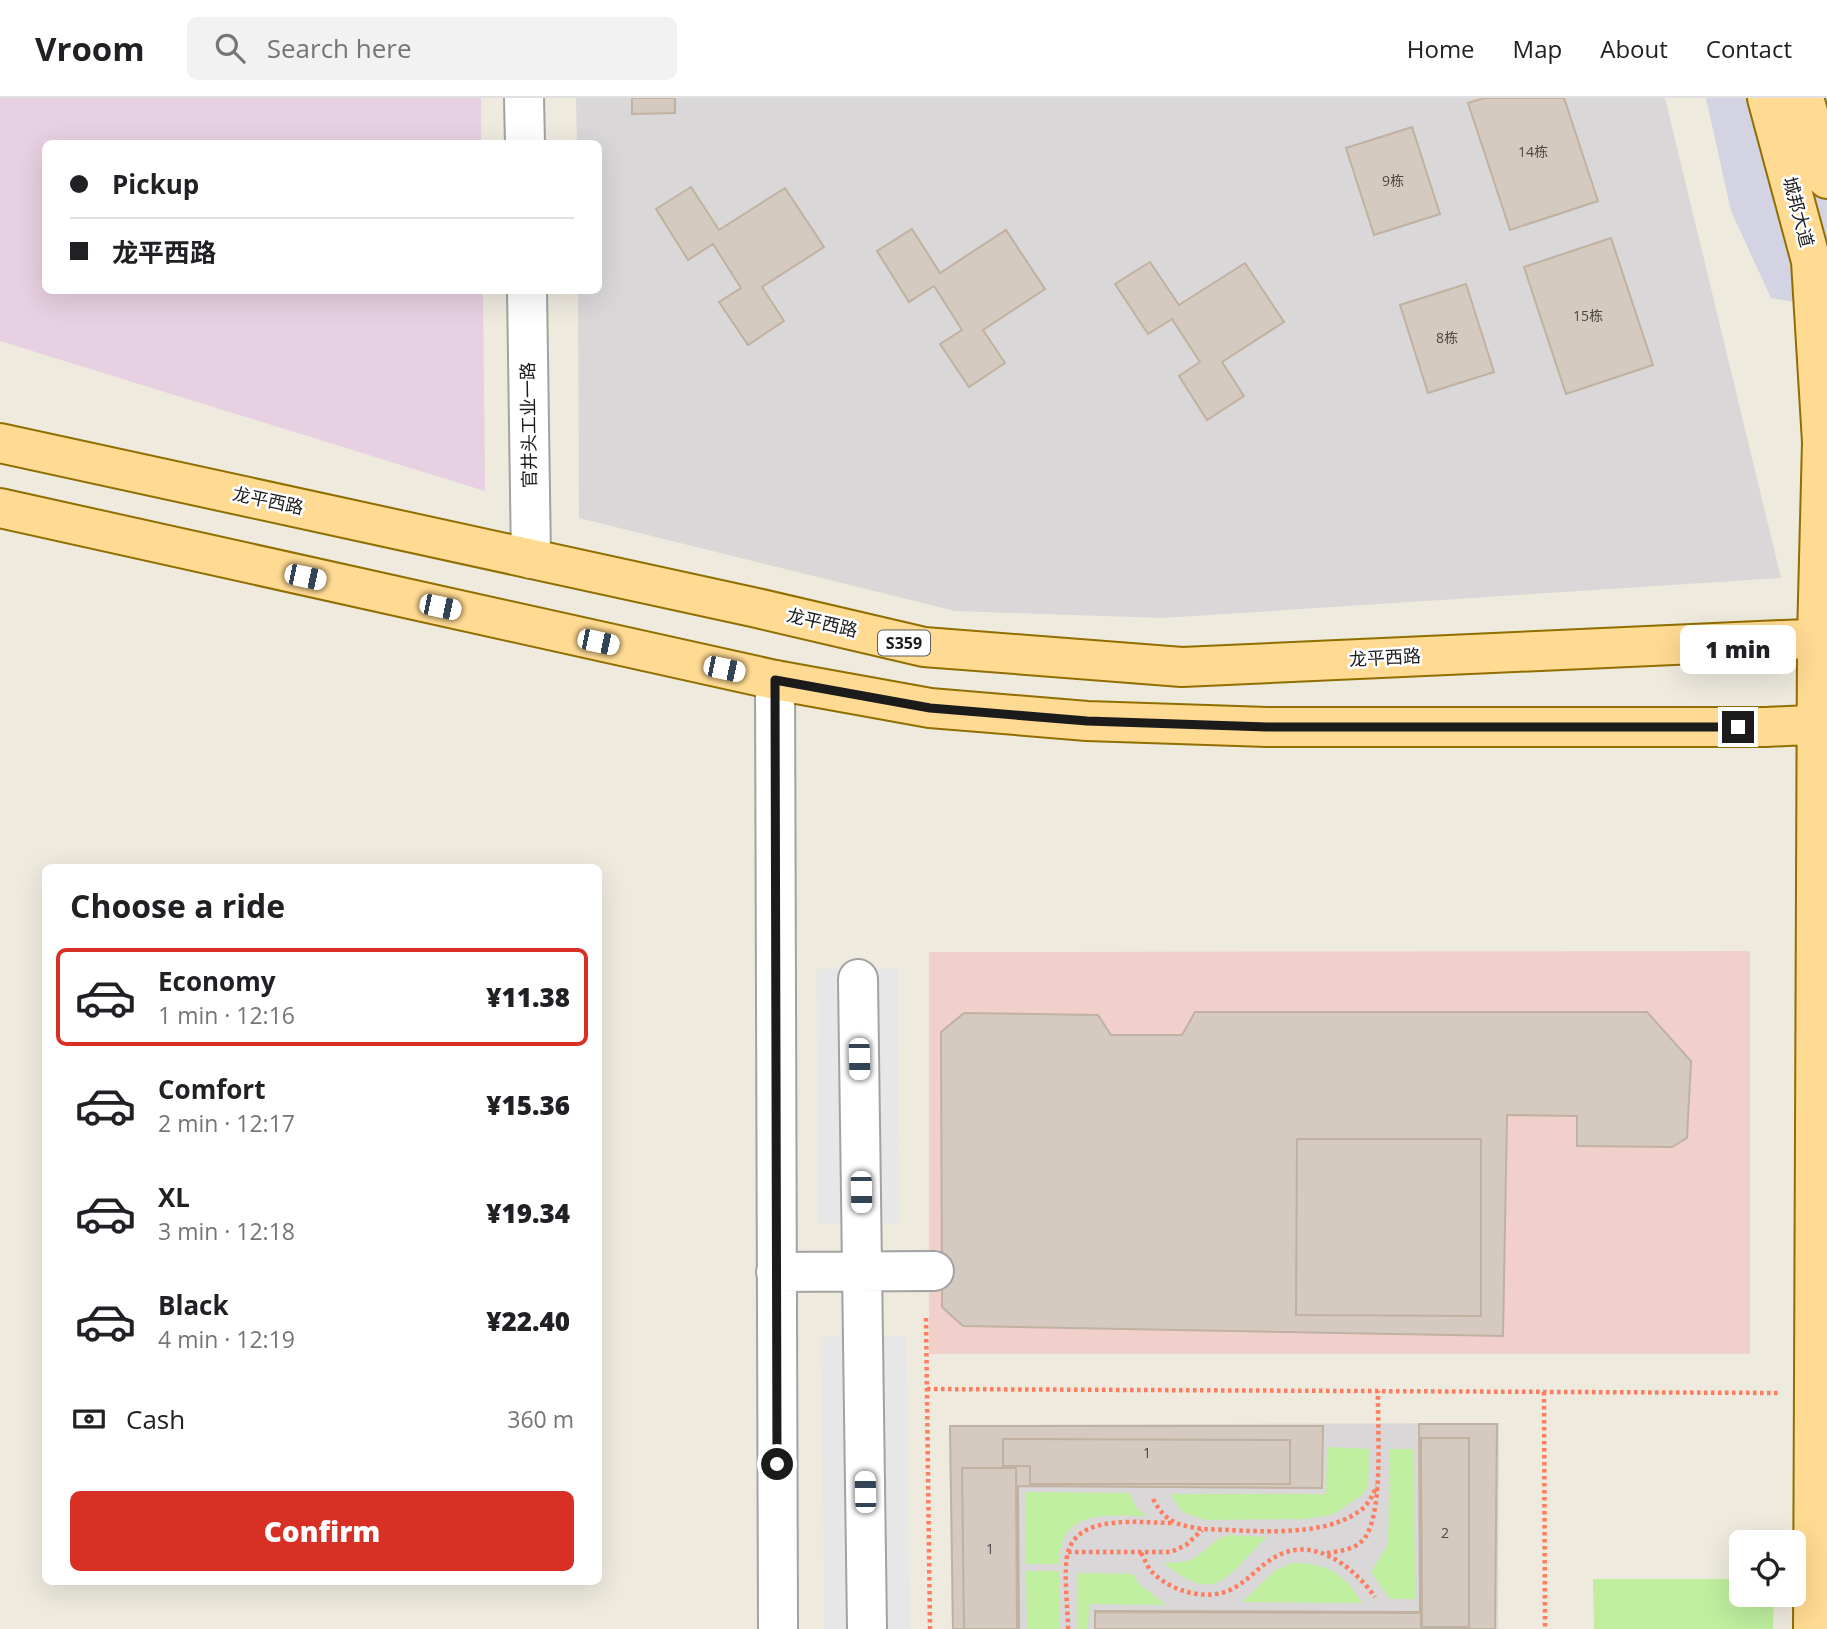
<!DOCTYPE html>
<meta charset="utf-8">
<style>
:root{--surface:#fff;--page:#f2f2f2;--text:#202124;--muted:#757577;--line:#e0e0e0;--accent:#d93025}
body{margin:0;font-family:"Open Sans","Noto Sans SC",sans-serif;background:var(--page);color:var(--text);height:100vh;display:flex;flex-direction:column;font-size:26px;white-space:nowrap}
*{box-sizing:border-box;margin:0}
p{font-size:23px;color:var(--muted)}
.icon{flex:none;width:38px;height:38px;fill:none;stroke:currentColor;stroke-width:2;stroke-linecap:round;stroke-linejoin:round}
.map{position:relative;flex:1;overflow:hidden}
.side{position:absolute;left:42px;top:766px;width:560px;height:721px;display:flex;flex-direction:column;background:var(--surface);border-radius:10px;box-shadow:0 7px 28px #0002}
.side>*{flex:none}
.top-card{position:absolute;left:42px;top:42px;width:560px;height:154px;border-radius:10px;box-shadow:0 7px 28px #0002;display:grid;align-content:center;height:154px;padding:0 28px;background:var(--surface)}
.buttons{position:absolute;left:1729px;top:1432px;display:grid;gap:14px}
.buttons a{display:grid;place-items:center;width:77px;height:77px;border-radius:10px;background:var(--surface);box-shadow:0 7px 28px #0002;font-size:35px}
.end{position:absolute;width:32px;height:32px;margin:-16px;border:9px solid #1b1b1b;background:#fff;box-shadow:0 0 0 4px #fff}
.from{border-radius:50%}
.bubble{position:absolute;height:49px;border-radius:10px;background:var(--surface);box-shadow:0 7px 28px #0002;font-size:23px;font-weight:800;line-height:49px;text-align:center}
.car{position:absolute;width:21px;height:42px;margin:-21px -10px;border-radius:9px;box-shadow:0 0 5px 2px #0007;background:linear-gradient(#fff 24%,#345 0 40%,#fff 0 76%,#345 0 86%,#fff 0)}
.top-card b{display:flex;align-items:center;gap:24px;height:66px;font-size:26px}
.top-card b+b{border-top:2px solid var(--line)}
.top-card i{width:18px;height:18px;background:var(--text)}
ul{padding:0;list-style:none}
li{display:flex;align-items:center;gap:21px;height:98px;margin:0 14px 10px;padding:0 14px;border:4px solid transparent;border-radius:10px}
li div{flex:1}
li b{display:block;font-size:26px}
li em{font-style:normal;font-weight:800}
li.selected{border-color:var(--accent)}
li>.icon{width:63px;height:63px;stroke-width:1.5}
h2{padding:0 28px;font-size:32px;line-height:84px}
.pay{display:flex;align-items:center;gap:18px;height:77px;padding:0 28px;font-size:26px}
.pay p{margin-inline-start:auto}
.primary-button{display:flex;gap:14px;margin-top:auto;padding:14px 28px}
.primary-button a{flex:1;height:80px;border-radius:10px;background:var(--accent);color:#fff;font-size:28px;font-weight:800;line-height:80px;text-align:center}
header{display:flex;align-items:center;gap:42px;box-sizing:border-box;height:98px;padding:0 35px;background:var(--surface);border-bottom:2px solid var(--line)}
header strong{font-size:33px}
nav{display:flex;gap:38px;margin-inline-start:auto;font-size:24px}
.search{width:490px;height:63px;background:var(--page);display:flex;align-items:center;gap:18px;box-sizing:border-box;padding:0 24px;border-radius:10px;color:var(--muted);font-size:26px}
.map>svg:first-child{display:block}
.residential{fill:#d9d7d7}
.commercial{fill:#f1d0cb}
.industrial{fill:#e7d0e1}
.grass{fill:#beee9e}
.parking{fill:#e7e7e7}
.plaza{fill:#d4d3e3}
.building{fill:#d5cabf;stroke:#c0b1a0;stroke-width:2}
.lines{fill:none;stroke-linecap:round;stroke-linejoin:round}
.minor-casing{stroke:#a2a2a2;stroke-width:42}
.major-casing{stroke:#916e00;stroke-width:42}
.path{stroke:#ff7d5e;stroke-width:4.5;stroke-dasharray:3.5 3.5;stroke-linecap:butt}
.minor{stroke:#fff;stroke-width:38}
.major{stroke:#ffda92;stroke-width:38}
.route{stroke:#1b1b1b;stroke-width:9}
.labels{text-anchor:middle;stroke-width:5;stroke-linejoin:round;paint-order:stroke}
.number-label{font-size:14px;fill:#4a4744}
.shield{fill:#fff;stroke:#5f5f5f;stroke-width:2}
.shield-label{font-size:16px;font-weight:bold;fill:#1b1b1b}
.street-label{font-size:18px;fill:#1b1b1b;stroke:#fff}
</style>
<header>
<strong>Vroom</strong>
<div class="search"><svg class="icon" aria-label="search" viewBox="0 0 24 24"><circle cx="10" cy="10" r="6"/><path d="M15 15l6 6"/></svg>Search here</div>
<nav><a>Home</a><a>Map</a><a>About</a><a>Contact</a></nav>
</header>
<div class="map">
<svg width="1827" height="1531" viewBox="0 0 1827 1531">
<rect width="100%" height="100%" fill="#eeeade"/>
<!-- residential -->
<path class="residential" d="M576,0H1665L1781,480L1162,520L955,513L579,420L578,193L598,192V46L577,45Z
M1499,1325L1498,1531H952L949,1327Z"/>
<!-- commercial -->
<path class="commercial" d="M1750,853V1256H929V854Z"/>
<!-- industrial -->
<path class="industrial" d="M0,0H481V45L46,46V192L483,193L485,393L0,243Z"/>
<!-- grass -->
<path class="grass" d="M1327,1349L1369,1351L1368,1389L1361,1398L1332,1417L1305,1421L1205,1422L1183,1414L1170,1396H1326Z
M1390,1351H1414L1415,1501H1390L1371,1474L1388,1446Z
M1025,1394L1129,1395L1137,1411L1147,1418C1105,1418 1060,1410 1059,1466H1025Z
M1230,1437L1267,1439C1229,1474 1218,1511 1164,1465C1171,1464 1180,1465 1187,1463C1205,1457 1211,1441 1230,1437Z
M1292,1465C1327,1465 1344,1475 1362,1505L1242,1504L1276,1472Z
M1026,1473H1059V1531H1027Z
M1077,1475L1133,1476L1138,1485L1166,1507L1089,1506L1088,1531H1078Z
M1593,1481H1741V1496H1774L1773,1531H1594Z"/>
<!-- parking -->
<path class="parking" d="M817,871H898L899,1125L818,1126Z
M906,1238L910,1531H824L821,1239Z"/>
<!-- plaza -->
<path class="plaza" d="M1706,0H1827V210L1771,200L1731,113Z"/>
<!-- building -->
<path class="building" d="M632,0H675V15L632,16Z
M1484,0H1564L1598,103L1510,132L1468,5Z
M1412,29L1440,116L1374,137L1346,50Z
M691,89L719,132L785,90L824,149L762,189L784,223L748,247L719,204L741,190L713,146L688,162L656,111Z
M912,131L940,175L1006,132L1045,191L983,232L1005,265L969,289L940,246L962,232L934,188L909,204L877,153Z
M1611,140L1653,267L1566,296L1524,169Z
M1150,164L1179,207L1245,165L1284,224L1222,264L1244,298L1207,322L1179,278L1200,264L1172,221L1148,236L1115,186Z
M1466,186L1494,274L1428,295L1400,207Z
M1195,914H1647L1691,963L1687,1040L1672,1049L1577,1048V1018L1507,1017L1503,1238L963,1228L942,1209L941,934L964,915L1098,917L1111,937H1182Z
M1297,1041H1481V1218L1296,1217Z
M1419,1326H1497L1495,1531H1095V1513L1420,1514Z
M950,1328H1323L1322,1390L1018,1388L1019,1531H953Z
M1421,1340H1469V1529H1422Z
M1003,1341L1290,1342V1386H1030V1368H1003Z
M962,1370H1016L1017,1531H964Z
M1095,1514L1421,1515V1530L1455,1531H1095Z"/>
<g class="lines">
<!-- minor casing -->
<g class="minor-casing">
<path id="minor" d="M524,0L525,46
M527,192L531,461
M775,582L778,1531
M858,881L867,1531
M776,1174L934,1173"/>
</g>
<!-- major casing -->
<g class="major-casing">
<path id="major" d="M1767,0L1811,163L1822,344L1817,540L1813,1531
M1804,0L1827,81
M0,345L757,510L924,549L1182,569L1827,540
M0,410L775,582L930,610L1087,623L1267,629H1766L1827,626"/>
</g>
<!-- path -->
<path class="path" d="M926,1220L930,1531
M927,1291L1780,1295
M1544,1294L1545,1531
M1153,1401C1166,1425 1177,1427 1203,1431C1249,1432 1320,1441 1358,1414C1368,1408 1372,1398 1377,1388
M1068,1454H1171L1186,1447L1202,1432
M1141,1455C1145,1461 1147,1469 1152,1474C1170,1493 1207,1504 1232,1491C1248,1483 1259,1468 1275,1459C1313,1437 1353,1468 1375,1499
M1327,1455C1339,1453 1353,1452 1362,1443C1385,1421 1377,1327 1378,1293
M1068,1531C1068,1511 1063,1472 1068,1454C1079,1415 1142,1425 1172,1425"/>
<!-- minor -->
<use href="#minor" class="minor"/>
<!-- major -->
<use href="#major" class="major"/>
</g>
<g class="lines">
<!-- route -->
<path class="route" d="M777,1366L775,582L930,610L1087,623L1267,629H1738"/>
</g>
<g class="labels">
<!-- number labels -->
<g class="number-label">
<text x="1533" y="59">14栋</text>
<text x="1393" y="88">9栋</text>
<text x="1588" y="223">15栋</text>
<text x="1447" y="245">8栋</text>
<text x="1147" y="1360">1</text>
<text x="1445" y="1440">2</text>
<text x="990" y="1456">1</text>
</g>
<!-- shield labels -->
<rect class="shield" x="878" y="532.5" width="52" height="25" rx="5"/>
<g class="shield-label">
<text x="904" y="551">S359</text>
</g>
<!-- street labels -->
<g class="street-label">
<text transform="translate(1798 114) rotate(75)" y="6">城邦大道</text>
<text transform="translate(529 327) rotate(-91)" y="6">官井头工业一路</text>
<text transform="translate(268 403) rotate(12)" y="6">龙平西路</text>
<text transform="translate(822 525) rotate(13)" y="6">龙平西路</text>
<text transform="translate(1385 560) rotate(-3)" y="6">龙平西路</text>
</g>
</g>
</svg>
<div class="buttons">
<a><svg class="icon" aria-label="locate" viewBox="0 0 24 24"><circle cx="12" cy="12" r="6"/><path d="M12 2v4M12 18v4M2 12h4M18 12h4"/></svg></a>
</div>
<i class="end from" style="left:777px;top:1366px"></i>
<i class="end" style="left:1738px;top:629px"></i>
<div class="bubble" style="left:1680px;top:527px;width:116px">1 min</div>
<i class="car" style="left:305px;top:479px;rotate:102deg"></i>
<i class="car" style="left:440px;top:509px;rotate:102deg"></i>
<i class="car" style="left:598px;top:544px;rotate:102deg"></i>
<i class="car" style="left:724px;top:571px;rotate:102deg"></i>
<i class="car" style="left:859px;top:961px;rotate:179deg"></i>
<i class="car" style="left:861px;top:1094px;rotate:179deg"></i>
<i class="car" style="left:865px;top:1394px;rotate:359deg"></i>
<div class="top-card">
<b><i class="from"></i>Pickup</b>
<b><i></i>龙平西路</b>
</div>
<section class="side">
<h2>Choose a ride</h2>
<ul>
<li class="selected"><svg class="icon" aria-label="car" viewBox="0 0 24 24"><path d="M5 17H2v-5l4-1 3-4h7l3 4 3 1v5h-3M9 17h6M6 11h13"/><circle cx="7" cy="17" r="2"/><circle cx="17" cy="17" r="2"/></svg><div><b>Economy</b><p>1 min · 12:16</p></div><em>¥11.38</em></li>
<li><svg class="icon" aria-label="car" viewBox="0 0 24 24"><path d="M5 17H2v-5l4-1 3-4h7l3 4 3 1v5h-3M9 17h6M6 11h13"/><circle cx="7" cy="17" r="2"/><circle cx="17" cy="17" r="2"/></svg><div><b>Comfort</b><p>2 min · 12:17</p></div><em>¥15.36</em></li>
<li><svg class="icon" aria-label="car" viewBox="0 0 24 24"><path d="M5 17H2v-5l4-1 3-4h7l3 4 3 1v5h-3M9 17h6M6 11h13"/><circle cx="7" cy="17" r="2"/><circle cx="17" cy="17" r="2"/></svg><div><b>XL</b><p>3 min · 12:18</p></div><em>¥19.34</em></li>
<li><svg class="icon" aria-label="car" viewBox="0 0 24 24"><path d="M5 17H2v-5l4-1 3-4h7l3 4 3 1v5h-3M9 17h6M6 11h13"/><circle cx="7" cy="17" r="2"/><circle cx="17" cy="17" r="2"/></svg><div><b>Black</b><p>4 min · 12:19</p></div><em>¥22.40</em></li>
</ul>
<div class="pay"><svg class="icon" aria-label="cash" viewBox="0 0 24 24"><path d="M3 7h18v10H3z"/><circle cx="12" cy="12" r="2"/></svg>Cash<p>360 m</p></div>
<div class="primary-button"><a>Confirm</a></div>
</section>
</div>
